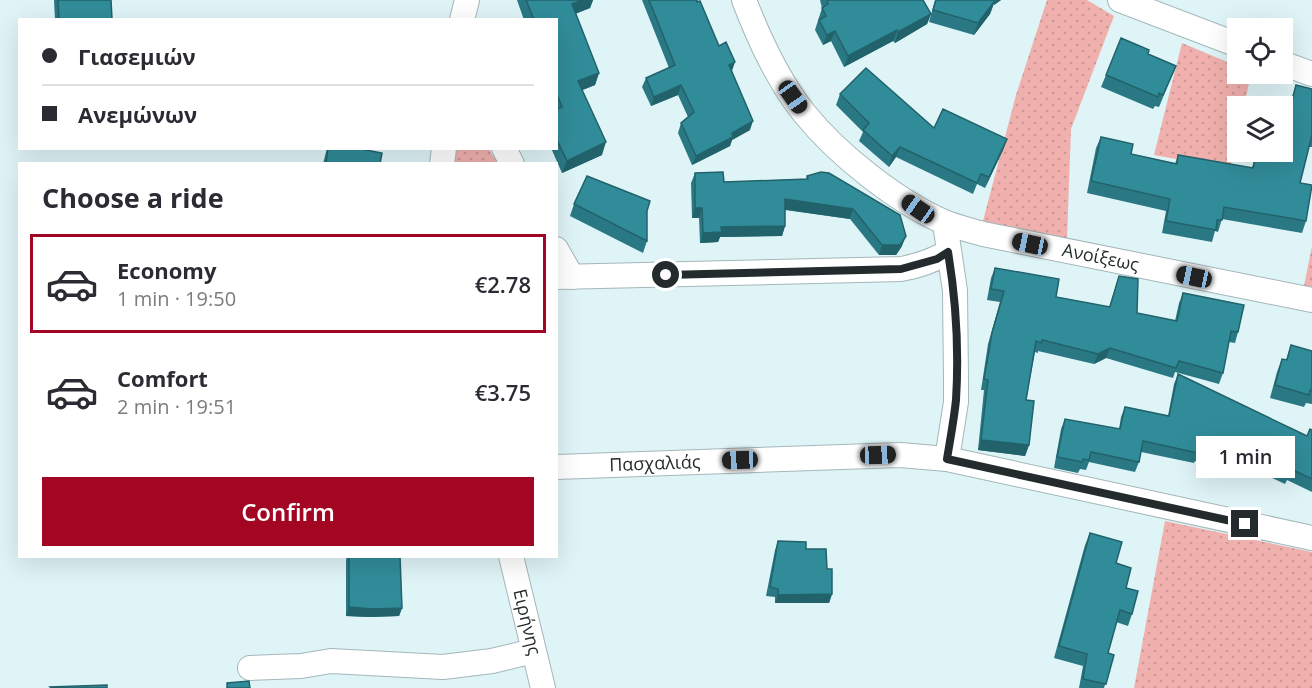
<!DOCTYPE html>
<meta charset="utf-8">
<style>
:root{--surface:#fff;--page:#f7f7f7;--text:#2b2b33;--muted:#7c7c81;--line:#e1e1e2;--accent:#a30623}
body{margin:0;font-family:"Open Sans",sans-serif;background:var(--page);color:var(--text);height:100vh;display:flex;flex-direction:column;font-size:22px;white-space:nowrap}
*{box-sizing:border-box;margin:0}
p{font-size:20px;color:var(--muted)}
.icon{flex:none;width:33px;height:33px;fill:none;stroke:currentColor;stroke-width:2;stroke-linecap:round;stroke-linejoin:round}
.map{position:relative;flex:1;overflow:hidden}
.panel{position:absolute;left:18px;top:162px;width:540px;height:396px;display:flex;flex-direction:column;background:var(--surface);border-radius:0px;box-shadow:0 6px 24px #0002}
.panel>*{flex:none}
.banner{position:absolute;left:18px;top:18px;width:540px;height:132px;border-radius:0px;box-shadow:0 6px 24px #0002;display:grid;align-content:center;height:132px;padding:0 24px;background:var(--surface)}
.fabs{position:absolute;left:1227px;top:18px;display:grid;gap:12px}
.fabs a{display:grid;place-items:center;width:66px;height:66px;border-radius:0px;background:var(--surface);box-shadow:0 6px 24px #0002;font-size:30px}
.end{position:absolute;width:27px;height:27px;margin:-14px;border:8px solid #242b2d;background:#fff;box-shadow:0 0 0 3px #fff}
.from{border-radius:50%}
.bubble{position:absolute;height:42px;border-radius:0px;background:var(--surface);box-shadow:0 6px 24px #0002;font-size:20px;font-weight:600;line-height:42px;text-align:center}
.car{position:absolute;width:18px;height:36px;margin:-18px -9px;border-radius:8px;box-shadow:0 0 4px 2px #0007;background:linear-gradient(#222 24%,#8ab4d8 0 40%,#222 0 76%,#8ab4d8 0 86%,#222 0)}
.banner b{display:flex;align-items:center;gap:21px;height:57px;font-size:22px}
.banner b+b{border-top:2px solid var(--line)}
.banner i{width:15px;height:15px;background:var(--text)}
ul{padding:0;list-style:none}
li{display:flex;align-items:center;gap:18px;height:99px;margin:0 12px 9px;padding:0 12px;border:3px solid transparent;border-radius:0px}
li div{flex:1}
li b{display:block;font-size:22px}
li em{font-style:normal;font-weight:600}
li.on{border-color:var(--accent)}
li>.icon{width:54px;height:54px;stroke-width:1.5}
h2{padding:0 24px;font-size:27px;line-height:72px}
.action{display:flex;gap:12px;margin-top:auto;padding:12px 24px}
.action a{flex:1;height:69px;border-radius:0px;background:var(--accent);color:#fff;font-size:24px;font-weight:600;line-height:69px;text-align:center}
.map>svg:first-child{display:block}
.grass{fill:url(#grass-dots)}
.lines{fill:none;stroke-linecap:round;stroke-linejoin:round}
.minor-casing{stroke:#a4b7ba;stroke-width:26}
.minor{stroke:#fff;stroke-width:24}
.wall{fill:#2a7884}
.shaded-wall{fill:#22626b}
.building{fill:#318c99;stroke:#22626b;stroke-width:1.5}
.route{stroke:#242b2d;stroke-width:8}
.labels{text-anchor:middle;stroke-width:5;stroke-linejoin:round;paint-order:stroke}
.street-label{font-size:18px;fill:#242b2d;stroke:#fff}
</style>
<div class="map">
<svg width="1312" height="688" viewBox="0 0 1312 688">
<defs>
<pattern id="grass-dots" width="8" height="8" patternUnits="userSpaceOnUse" patternTransform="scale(1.5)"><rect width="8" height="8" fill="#f0b1ae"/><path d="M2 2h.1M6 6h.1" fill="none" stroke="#ce9896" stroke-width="1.8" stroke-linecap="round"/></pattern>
</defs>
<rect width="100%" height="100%" fill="#dff4f7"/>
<!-- grass -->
<path class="grass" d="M1047,0H1087L1114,16L1071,129L1067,240L983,221L1016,95Z
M1182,43L1237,66L1238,74H1251L1244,106H1238L1237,135L1230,169L1154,155Z
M455,148L489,149L497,163L454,164Z
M1312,246V288L1304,286Z
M1165,521L1312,552V688H1134Z"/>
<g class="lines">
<!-- minor casing -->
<g class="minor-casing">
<g id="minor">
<path id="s1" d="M744,0C759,39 777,79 804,113C837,154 896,201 944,222C956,227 970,230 983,234L1312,300"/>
<path d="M1120,0L1238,45"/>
<path d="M462,20L467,0"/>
<path d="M1282,63L1312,74"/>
<path d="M504,148L512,164"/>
<path d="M442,164L444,148"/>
<path d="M556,249L572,277"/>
<path d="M556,277L901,269C918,266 933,261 948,252"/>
<path d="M947,459L1312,538"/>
<path id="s2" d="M556,467L900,455L947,459L956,402V379L955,291L945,223"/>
<path id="s3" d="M511,556L543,688"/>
<path d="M250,668L301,666L331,661L443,667L492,661L533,651"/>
</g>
</g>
<!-- minor -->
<use href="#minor" class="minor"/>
</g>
<!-- wall -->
<path class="wall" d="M54,0H111L112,20H55Z
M517,0H593L590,8L575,14L599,73L595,85L582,90L602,155L562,173L551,148H556V20H524Z
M642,0H697L732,71L750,130L732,140L730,146L692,165L678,133L681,123L688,117L678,95L651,106L642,87L646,78L669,68Z
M820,0H923L931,14L927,24L895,43L893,41L844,67L831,41L823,45L815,30L822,8Z
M935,0H1001L994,5V4L990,14L974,35L929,22Z
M1148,54L1176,66L1159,107L1155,106L1153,109L1101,87L1106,75Z
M1296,85L1312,95V147H1309L1300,183L1306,221L1302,233L1222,219L1218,232L1215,231L1212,242L1162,233L1166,211L1087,193L1096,148L1101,137L1131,154L1175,164L1178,155L1252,168L1256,152H1282L1286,116Z
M840,94L934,128L1007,139L1003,150L985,188L977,184L973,194L896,157L889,167L859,141L863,132L836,105Z
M327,148H356L380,164H323Z
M695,173L724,182L806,179L807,176L902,246L896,255H879L850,219L785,210V226L782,236L720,237L718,242L700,243L699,218H692L691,183Z
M574,204L647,211V241L643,253L570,216Z
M995,268L1056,297L1109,307L1119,276L1137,313L1175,321L1179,303L1183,293L1238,332L1235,343L1229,342L1223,373L1219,384L1175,372L1173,378L1106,358L1094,364L1038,351V353L1035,352L1026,400L1029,445L1025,456L978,450L984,390H981L988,344L1000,302L987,300L991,278Z
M1291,345L1312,351V404L1306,403L1304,407L1270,398L1277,372L1282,359L1286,360Z
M1178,374L1307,436L1312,430V492L1287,480L1285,484L1242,464L1239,470L1195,461L1194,463L1141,452L1139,462L1135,472L1089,462L1086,470L1080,469L1078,473L1054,468L1061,429L1065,419L1119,429L1121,417L1125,407L1168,416L1174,384Z
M1090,533L1116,563L1126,588L1132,614L1128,626L1116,622L1108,653L1114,655L1104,688H1079L1083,666L1054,658L1085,545Z
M778,541L806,549L827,569L832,594L829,603H775V597L766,596L775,550Z
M347,556H400L402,608L399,616L370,617L346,616V560Z"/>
<!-- shaded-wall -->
<path class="shaded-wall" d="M583,0H593L590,8L567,17L572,4Z
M996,0H1001L994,5Z
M994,2L990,14L974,35L978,23Z
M931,14L927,24L895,43L898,32Z
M897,30L893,41L844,67L848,56Z
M835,31L831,41L823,45L827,35Z
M735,62L732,71L729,65Z
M599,73L595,85L573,94L578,81Z
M681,85L678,95L651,106L654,97Z
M753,121L750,130L732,140L730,146L692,165L696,156L732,133Z
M1007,139L1003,150L985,188L989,177Z
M606,142L602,155L562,173L567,161Z
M900,147L896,157L889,167L892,156Z
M785,199L853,209L850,219L781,209Z
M695,208H702L699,218H692Z
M785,226L782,236L720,237L718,242L700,243L703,233L721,227Z
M906,236L902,246L896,255H879L882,245Z
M1110,348L1106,358L1094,364L1098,354Z
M981,440L1029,445L1025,456L978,450Z
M832,594L829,603H775L778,595Z
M349,607L402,608L399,616L370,617L346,616Z"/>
<!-- building -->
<path class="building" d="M58,0H111L112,19L59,20Z
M526,0H583L572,4L599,73L578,81L606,142L567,161L556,138V110L562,107L556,92V20H534Z
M649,0H697V2L700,1L719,46L726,42L735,62L729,65L753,121L732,133L733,137L696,156L681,123L694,112L681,85L654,97L646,78L675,65Z
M827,0H923L931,14L898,32L897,30L848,56L835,31L827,35L819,20L826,16L822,8L828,4Z
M936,0H994V2L978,23L933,10Z
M1121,38L1149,50L1148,54L1176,66L1163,95L1159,93L1158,97L1106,75Z
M866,68L934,128L943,109L1007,139L989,177L981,174L977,183L900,147L892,156L863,130L869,123L840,94Z
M1296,85L1312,89V135L1300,183L1312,185L1306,221L1224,207L1222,220H1217L1216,230L1166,221L1170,199L1091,181L1101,137L1133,144L1131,154L1177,164L1178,155L1253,168L1257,152H1282V115L1288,116Z
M328,148H356L382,153L380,164H326Z
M723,172L724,182L808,179L807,176L821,172L829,173L900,215L906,236L900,245H882L853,209L785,199V226L721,227L722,232L703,233L702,208H695V173Z
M587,176L650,201L647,211V241L574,204Z
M995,268L1059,279L1056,297L1110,307L1119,276L1138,279L1137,313L1177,321L1183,293L1244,305L1238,332L1231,331L1223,373L1179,361L1176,368L1110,348L1098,354L1042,340L1041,343L1036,341L1026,400L1034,401L1029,445L981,440L988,380L984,379L992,333L1004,291L991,289Z
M1291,345L1312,351V391L1310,390L1309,395L1275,385L1282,359L1287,360Z
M1178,374L1307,436L1310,429L1312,430V479L1291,469L1288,474L1244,453L1243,460L1198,450V453L1143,441L1139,462L1091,452L1089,460L1083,459L1082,462L1057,457L1065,419L1120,429L1125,407L1169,416Z
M1090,533L1122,542L1116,563L1131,568L1126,588L1138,591L1132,614L1120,610L1108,653L1114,655L1106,684L1083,679L1087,654L1059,646Z
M778,541L806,542V549H826L827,569H832V594L778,595V589L770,587Z
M349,556H400L402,608L373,609L349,607Z
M249,681L250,688H227V683Z
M107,685V688H51L50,687Z"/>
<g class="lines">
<!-- route -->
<path class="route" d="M666,275L901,269L937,259L948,252C956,300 959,351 956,400C954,420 950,440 947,459L1245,524"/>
</g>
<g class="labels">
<!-- street labels -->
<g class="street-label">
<text dy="6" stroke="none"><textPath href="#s1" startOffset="468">Ανοίξεως</textPath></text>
<text dy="6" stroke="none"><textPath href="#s2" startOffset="99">Πασχαλιάς</textPath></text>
<text dy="6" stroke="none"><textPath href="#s3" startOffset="68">Ειρήνης</textPath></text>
</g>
</g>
</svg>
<div class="fabs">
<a><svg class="icon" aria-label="locate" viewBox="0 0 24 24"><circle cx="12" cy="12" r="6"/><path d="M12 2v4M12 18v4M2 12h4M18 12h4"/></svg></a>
<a><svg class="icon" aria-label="layers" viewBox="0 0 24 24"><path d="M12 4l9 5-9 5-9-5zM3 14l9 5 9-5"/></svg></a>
</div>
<i class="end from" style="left:666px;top:275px"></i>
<i class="end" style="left:1245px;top:524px"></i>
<div class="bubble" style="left:1196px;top:436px;width:99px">1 min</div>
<i class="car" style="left:793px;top:97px;rotate:145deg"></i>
<i class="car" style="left:918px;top:209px;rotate:305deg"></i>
<i class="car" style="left:1030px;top:244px;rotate:282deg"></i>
<i class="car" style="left:1194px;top:277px;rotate:282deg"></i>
<i class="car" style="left:878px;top:455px;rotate:88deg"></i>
<i class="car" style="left:740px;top:460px;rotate:268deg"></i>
<div class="banner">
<b><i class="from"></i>Γιασεμιών</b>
<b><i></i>Ανεμώνων</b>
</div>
<section class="panel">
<h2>Choose a ride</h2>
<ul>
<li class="on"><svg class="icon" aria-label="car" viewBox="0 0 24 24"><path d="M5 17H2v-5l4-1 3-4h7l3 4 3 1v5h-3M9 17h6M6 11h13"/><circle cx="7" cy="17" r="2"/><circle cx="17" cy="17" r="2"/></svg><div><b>Economy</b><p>1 min · 19:50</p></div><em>€2.78</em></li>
<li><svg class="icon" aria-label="car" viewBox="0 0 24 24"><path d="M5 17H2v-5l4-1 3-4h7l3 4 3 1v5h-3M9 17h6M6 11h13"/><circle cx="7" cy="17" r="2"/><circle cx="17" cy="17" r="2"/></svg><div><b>Comfort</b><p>2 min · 19:51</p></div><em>€3.75</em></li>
</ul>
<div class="action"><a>Confirm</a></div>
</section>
</div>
